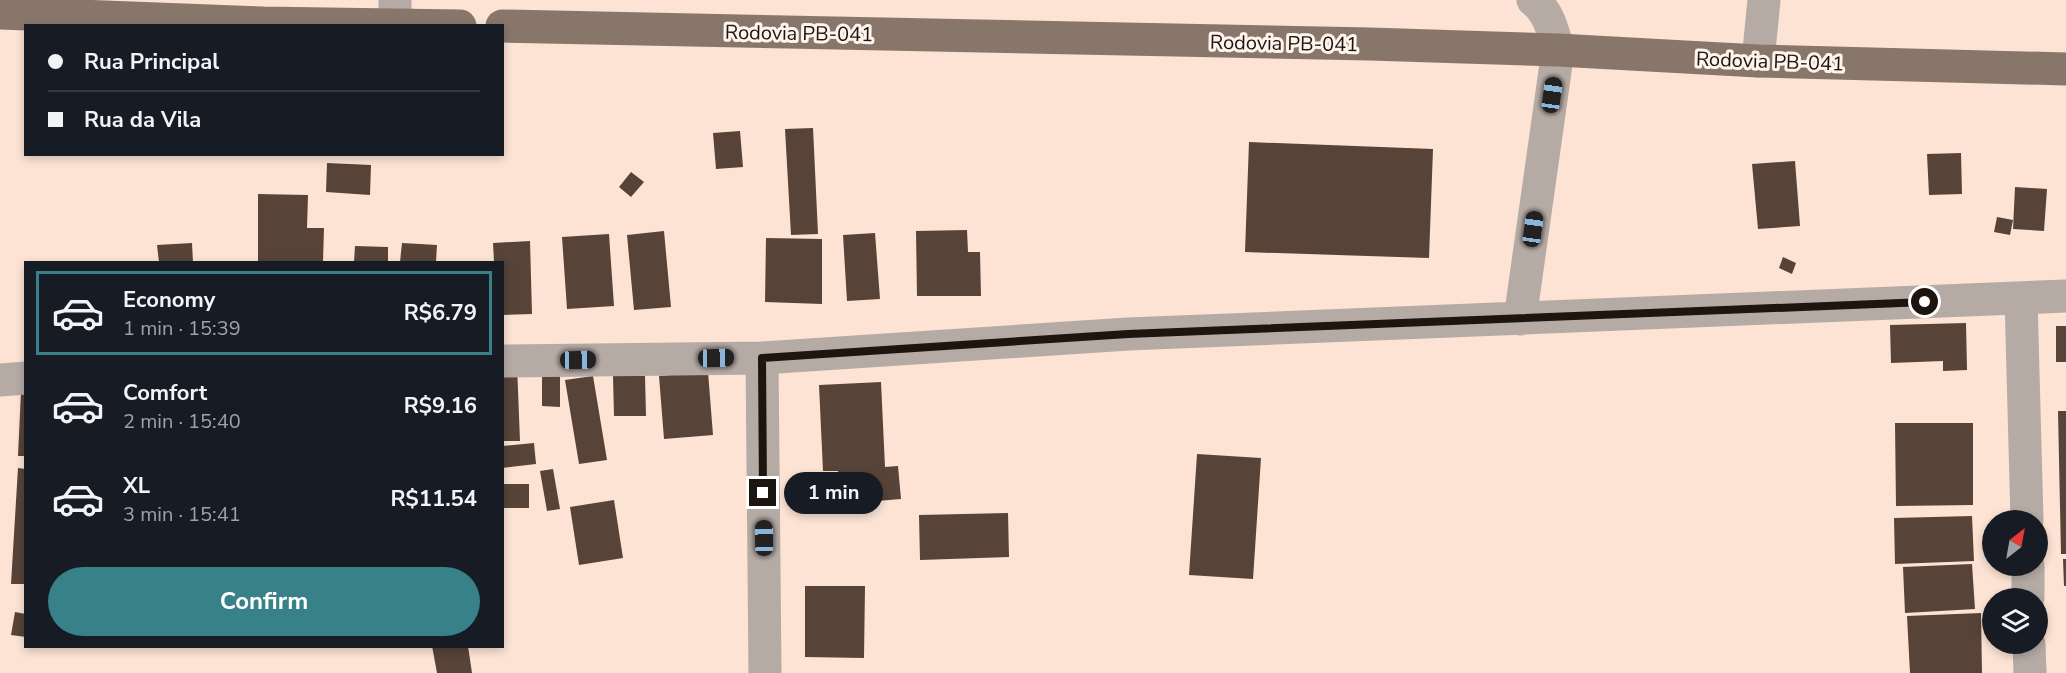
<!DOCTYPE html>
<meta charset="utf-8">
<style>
:root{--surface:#171b24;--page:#20242c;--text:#f1f3f6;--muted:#9ea1a6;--line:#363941;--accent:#398188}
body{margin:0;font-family:"Nunito Sans",sans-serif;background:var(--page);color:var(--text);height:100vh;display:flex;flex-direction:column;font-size:22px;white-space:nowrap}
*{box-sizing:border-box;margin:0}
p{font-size:20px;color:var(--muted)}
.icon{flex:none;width:33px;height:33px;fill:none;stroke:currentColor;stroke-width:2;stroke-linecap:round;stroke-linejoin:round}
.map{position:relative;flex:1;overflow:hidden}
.side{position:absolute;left:24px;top:261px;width:480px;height:387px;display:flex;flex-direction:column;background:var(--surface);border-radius:0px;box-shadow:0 3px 9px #0003}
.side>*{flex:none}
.guide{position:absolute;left:24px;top:24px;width:480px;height:132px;border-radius:0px;box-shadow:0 3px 9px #0003;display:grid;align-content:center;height:132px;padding:0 24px;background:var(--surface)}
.needle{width:39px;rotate:31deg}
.buttons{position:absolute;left:1982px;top:510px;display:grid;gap:12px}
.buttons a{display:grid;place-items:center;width:66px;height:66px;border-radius:50%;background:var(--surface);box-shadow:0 3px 9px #0003;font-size:30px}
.end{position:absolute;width:27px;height:27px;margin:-14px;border:8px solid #1d150f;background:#fff;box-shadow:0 0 0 3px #fff}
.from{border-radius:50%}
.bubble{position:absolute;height:42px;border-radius:21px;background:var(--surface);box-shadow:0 3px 9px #0003;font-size:20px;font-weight:700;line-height:42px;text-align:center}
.car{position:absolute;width:18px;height:36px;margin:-18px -9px;border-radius:8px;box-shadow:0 0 4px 2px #0007;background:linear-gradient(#222 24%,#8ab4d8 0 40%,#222 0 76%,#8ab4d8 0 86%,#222 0)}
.guide b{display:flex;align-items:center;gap:21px;height:57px;font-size:22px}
.guide b+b{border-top:2px solid var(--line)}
.guide i{width:15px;height:15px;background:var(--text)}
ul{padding:10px 0 0;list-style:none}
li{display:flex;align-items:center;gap:18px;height:84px;margin:0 12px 9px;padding:0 12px;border:3px solid transparent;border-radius:0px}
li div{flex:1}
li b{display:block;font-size:22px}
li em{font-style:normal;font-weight:700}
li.on{border-color:var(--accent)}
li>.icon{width:54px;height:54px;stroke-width:1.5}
.button{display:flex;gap:12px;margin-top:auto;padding:12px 24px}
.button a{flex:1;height:69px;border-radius:36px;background:var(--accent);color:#fff;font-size:24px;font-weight:700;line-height:69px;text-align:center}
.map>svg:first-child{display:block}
.building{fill:#574337}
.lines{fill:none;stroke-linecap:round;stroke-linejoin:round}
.minor{stroke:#b5aaa4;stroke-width:33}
.major{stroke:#88766b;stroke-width:33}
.route{stroke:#1d150f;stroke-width:8}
.labels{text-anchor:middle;stroke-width:6;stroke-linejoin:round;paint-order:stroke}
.street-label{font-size:20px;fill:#1d150f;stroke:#fef4ed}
</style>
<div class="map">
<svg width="2066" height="673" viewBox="0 0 2066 673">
<rect width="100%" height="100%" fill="#fce3d4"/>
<!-- building -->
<path class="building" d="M813,128L818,234L791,235L785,129Z
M740,131L743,167L716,169L713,133Z
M1249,142L1433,149L1429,258L1245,252Z
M1961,153L1962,194L1929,195L1927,154Z
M1795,161L1800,226L1758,229L1752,164Z
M327,163L371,165L370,195L326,192Z
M631,172L644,182L631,197L619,187Z
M2015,187L2047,189L2044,231L2013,229Z
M258,194L308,195L307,228H324L323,262H258Z
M1997,217L2013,220L2010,235L1994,232Z
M967,230L968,252H980L981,296H917L916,231Z
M664,231L671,307L634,310L627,235Z
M875,233L880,299L847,301L843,235Z
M609,234L614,306L567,309L562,237Z
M766,238L822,239V304L765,302Z
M530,241L532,314L502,315V262H494L493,243Z
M192,243L193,262H159L157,245Z
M402,243L437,245L436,262H400Z
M355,246L388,247V262H354Z
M1783,257L1796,263L1792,274L1779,268Z
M1966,323L1967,370L1943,371V361L1891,363L1890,325Z
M2056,326H2066V362H2056Z
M517,365L520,441H502V366Z
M542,371H560V407L542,406Z
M708,372L713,435L664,439L659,376Z
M593,376L607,460L579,464L565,380Z
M613,376H645L646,416H614Z
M881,382L885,467L898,466L901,499L841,504L838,471H823L819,385Z
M21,392H26V456H18Z
M2058,411H2066V554H2061Z
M1895,423H1973V505L1896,506Z
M534,443L536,464L502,468V446Z
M1197,454L1261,458L1253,579L1189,575Z
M18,468L26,469V584H11Z
M553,469L560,509L547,511L540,471Z
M502,484H529V508H502Z
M614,500L623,558L579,565L570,507Z
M1008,513L1009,557L920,560L919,515Z
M1972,516L1974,561L1895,564L1894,518Z
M2063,559H2066V586H2064Z
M1972,564L1975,609L1905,613L1903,567Z
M805,586H865L864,658L805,657Z
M15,612L26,614V637L11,635Z
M1981,613L1982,673H1910L1907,616Z
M432,646H468L472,673H437Z"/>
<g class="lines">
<!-- minor -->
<path class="minor" d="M395,0V24
M1758,61L1764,0
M2021,298L2027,520
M1520,319L1558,50C1553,31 1549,12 1533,0
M762,358L765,673
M502,361L762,358L1128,334L2066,296
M0,380L26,378
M2028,566V598
M2029,644L2030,673"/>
<!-- major -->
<path class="major" d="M0,13L263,23L460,26
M502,26L1370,44L1558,50L1758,61L2066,69"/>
</g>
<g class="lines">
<!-- route -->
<path class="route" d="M763,493L762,358L1128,334L1925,302"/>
</g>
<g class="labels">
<!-- street labels -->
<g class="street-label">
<text transform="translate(799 33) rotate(1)" y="7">Rodovia PB-041</text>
<text transform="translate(1284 43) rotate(1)" y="7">Rodovia PB-041</text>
<text transform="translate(1770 61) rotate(2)" y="7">Rodovia PB-041</text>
</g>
</g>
</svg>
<div class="buttons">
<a><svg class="needle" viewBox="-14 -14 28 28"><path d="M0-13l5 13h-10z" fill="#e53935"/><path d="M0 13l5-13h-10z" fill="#9ea1a6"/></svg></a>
<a><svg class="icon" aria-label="layers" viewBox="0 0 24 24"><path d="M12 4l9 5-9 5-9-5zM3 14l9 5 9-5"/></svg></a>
</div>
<i class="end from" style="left:1925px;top:302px"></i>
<i class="end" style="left:763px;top:493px"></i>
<div class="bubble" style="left:784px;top:472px;width:99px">1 min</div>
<i class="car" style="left:1552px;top:95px;rotate:8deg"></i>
<i class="car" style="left:1533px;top:229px;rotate:8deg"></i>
<i class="car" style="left:716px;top:358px;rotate:89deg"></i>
<i class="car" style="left:578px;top:360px;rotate:89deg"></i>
<i class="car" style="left:764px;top:538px;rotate:359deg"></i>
<div class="guide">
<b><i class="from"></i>Rua Principal</b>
<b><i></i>Rua da Vila</b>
</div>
<section class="side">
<ul>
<li class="on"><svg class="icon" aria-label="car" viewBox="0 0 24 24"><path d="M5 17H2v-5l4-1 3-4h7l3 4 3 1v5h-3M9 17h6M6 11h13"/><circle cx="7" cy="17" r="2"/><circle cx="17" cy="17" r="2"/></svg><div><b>Economy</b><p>1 min · 15:39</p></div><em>R$6.79</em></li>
<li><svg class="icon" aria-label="car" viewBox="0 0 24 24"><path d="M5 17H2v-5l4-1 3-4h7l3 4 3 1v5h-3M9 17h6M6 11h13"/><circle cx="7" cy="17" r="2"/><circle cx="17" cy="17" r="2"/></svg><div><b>Comfort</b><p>2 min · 15:40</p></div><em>R$9.16</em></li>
<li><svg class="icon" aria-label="car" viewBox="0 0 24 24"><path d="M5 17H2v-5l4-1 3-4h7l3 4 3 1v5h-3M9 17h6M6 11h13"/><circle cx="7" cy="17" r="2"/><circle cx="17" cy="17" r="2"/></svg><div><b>XL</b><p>3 min · 15:41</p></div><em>R$11.54</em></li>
</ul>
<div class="button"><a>Confirm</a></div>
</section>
</div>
